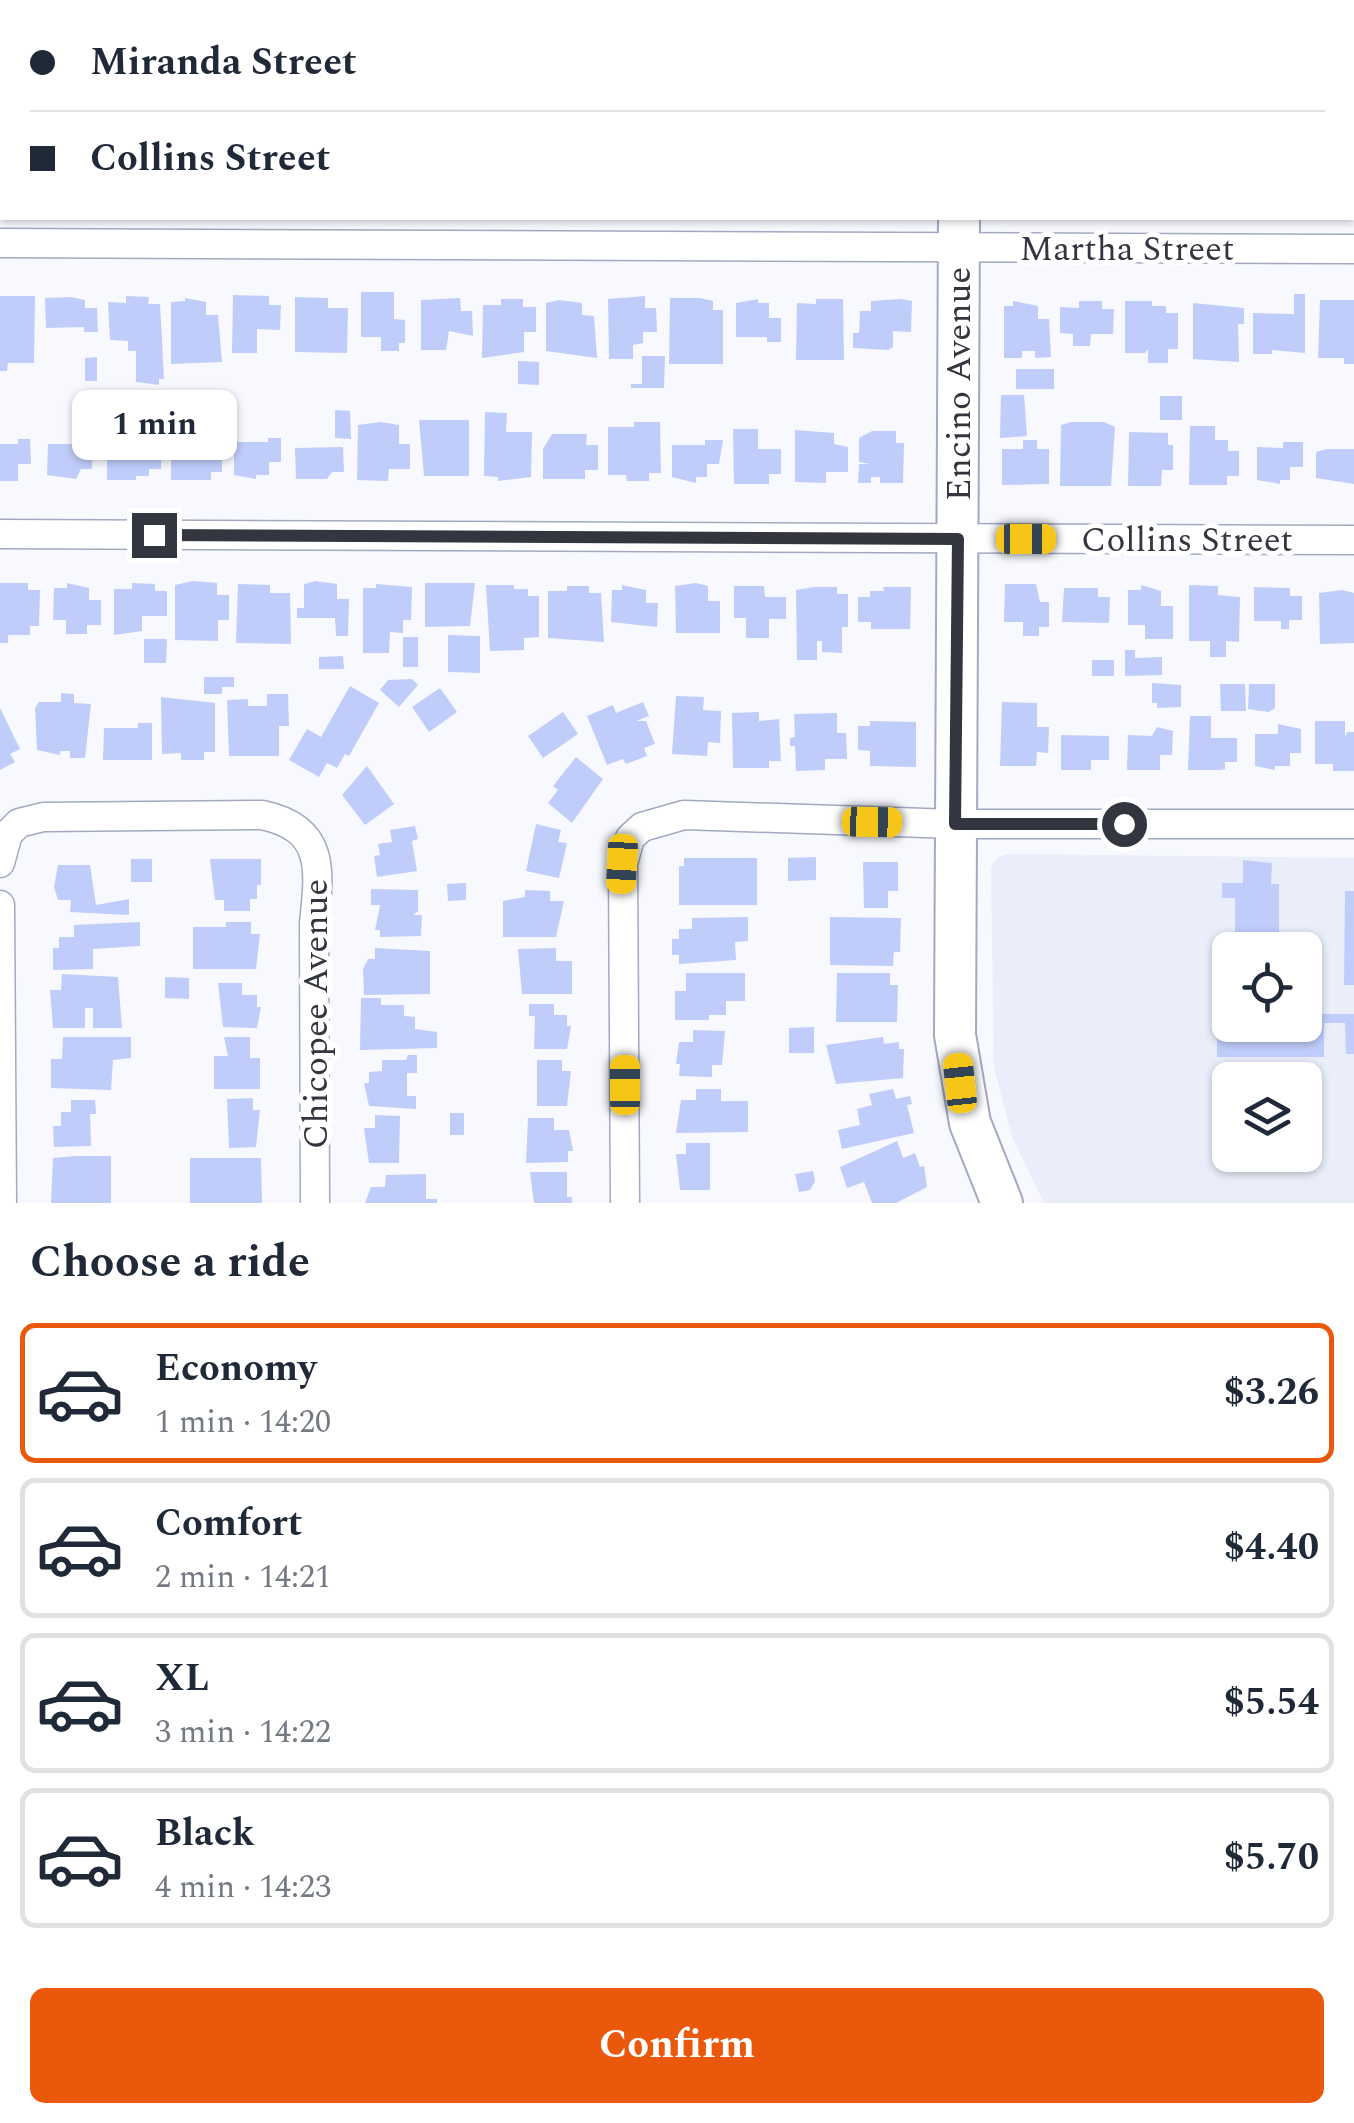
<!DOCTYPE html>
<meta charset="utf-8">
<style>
:root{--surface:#fff;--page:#f2f2f3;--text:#1f2937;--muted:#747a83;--line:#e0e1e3;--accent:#ea580c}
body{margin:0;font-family:Spectral,serif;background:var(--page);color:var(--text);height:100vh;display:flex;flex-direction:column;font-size:38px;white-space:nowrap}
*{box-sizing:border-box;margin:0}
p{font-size:32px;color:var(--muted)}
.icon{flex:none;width:55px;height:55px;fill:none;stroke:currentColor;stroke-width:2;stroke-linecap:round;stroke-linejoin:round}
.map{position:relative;height:1203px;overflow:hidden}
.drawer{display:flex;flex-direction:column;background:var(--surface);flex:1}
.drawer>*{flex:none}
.banner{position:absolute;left:0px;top:0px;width:1355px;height:220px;box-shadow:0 2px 8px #0004;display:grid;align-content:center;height:220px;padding:0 30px;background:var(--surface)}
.buttons{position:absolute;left:1212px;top:932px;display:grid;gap:20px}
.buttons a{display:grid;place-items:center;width:110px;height:110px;border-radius:15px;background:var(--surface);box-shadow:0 2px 8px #0004;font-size:50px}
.end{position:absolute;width:45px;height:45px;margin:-22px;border:12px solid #33363f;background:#fff;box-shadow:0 0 0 5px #fff}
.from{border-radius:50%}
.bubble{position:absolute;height:70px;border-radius:15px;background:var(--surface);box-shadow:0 2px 8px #0004;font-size:32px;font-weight:700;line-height:70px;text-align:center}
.car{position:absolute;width:30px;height:60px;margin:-30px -15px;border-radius:12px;box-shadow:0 0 8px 2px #0007;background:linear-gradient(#f5c518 24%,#345 0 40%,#f5c518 0 76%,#345 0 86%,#f5c518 0)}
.banner b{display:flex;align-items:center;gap:35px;height:95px;font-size:38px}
.banner b+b{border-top:2px solid var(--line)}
.banner i{width:25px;height:25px;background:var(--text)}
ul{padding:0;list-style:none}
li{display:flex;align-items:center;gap:30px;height:140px;margin:0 20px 15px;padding:0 10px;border:5px solid var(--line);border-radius:15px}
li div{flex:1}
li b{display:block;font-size:38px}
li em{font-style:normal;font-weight:700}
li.current{border-color:var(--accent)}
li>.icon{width:90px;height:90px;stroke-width:1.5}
h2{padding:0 30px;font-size:45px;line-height:120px}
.button{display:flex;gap:20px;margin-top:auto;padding:20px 30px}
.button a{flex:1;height:115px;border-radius:15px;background:var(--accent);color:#fff;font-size:40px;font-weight:700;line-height:115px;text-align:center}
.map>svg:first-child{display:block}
.built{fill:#eaeefb;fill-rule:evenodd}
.building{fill:#c0cdfb}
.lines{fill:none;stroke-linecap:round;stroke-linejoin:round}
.lane-casing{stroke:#a2a9c1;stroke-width:18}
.street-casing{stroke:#a2a9c1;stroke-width:31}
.secondary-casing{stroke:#a2a9c1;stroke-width:44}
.lane{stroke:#fff;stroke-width:14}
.street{stroke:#fff;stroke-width:28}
.secondary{stroke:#fff;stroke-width:40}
.route{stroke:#33363f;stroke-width:12}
.labels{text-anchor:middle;stroke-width:10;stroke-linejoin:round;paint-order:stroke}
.street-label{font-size:35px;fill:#33363f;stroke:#fff}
</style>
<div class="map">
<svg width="1354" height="1203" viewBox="0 0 1354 1203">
<rect width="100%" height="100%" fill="#f7f9fe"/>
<!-- built -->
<path class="built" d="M1008,854L1354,858V1203H1044L1012,1137L994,1067L991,868L998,857ZM1230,950H1305V1025H1230ZM1230,1080H1305V1155H1230Z"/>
<!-- building -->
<path class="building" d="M361,292H394V319L405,320V343H399V351H381V337H361Z
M1294,294H1305V353L1272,350V354H1253V313L1294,314Z
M233,295L269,296V305H281L280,330L257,329V353H232Z
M0,296H35L34,363H8L7,371H0Z
M126,296L149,297L148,304H160L164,379H159V385L136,382V351H128V341L110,340L108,302L126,303Z
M645,296V308H656L657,332H643V343L633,345V359H609L608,299Z
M71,297L85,300V308H97L98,332H84V327L46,328L45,298Z
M295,297L328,298V308H348L347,353L295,352Z
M185,298L206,302V315H218L222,362L171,364V302L185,301Z
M460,298L461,311H472L473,336L449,331L446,350H421V300Z
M670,298H700L713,301V310H723V364H669Z
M501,299H523V307H536V332H524V352L482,358L483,305H501Z
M758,299V303H769V318H781V342H767V337H736V303Z
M816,299H843L844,360H796L797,303L816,304Z
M900,299L912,301L911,332L893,331V347L888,350L853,348V333H859L860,311H871V301Z
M559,300L582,303V315L594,316L597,358L546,351V303Z
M1320,300H1354V364H1344V358H1318Z
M1013,301L1038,306V319H1049L1051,357L1035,358V351H1022V358H1004V306H1013Z
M1079,301H1102V309H1114L1113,334H1091L1090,346H1073V334L1060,333V307L1079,308Z
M1125,301H1152V306H1166V313H1178V349H1168V363H1148V349L1145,353H1125Z
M1193,303L1244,308V324H1238L1239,362L1193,359Z
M642,356H665L664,388H631V384H642Z
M97,357V381H85V358Z
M518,361L539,362V385L518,384Z
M1016,369H1054V389H1016Z
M1001,395H1024L1027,436L1000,438Z
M1160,396H1182V420H1160Z
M131,404H162L161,469H149V476H136V480H107V448H131Z
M335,410L350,411L351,439L335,438Z
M485,412L507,413L506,432H532L531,477L498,481V477L484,476Z
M419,420H469V476H424Z
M381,422L399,425V444H410V469H389L388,481L357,480L358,425Z
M634,422H660L661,473H649V481H627L626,475H608V427H634Z
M1071,422H1104L1115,427L1111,486H1060L1061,425Z
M171,424H192V447H222V472H211V480H171Z
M74,426L93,427L92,469H81L76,479L47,475L48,444H74Z
M1190,426H1215V440H1228V451H1239V476H1227V485H1189Z
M733,429H758V449H781V474H769V484H734Z
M795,430L834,433V444L848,447V472H826V483L795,482Z
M872,431H896V443H904L903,483H880V477H871V483H858L859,464H870L859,462V438Z
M1129,432L1168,433V445H1173V470H1162L1161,486H1128Z
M552,434H587L586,445H598V470H585V479H543V449Z
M268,438H281V462H269V475H256V479L234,475V442H268Z
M18,439H30L31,464H18V481H0V444H18Z
M705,440H723L719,464H707V477H696V483L672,477V445H705Z
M1023,440H1037V449H1049V484L1002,485V449H1023Z
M1283,442H1303V467H1290V480H1280V484L1257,480V447L1283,448Z
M343,447L344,472H332L327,479H296L295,448Z
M1327,449H1354V484L1316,478V452Z
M193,581L217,583V595H229V620H218V641L175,640V585Z
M316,581L337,584V599H349L348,636H336L335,618H297V608H304V584Z
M0,583H28V590H40L39,626H30V635H8V643H0Z
M67,583L89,588V600H101V625H87V634H66V620H53L54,588H67Z
M132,583L155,584V591H167V616H142V631L114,635V589H132Z
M425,583H475L470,626L425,627Z
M696,583L708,586V601H720V633H676L675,586Z
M238,584L270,585V593H290L291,644L236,643Z
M376,584L412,587L411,620H403V633L390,632L389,653H363V588H376Z
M1005,584H1036L1040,602H1049V627H1039V636H1023V622H1004Z
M486,585H514V589H528V596H539V637L524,638V650L490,651Z
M622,585L646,590V603H658L657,627L611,622L612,590H622Z
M1141,585L1161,591V606H1173V639H1145V625H1128V590H1141Z
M1189,585L1218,586V595L1240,597L1239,642L1226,641V657H1210V641H1189Z
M567,586H589V593H601L604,642L548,638V591H567Z
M734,586H764L765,597H786V619H769V638H746V618H734Z
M814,587H837V594H848V627H842V653L822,652V641H817V660H797L796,590Z
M883,587H911L910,629H871V622H858V597H870V591H884Z
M1254,587L1290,588V596H1302V620H1289V629H1281V621H1254Z
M1064,588H1098V597H1110L1109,623L1062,622Z
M1342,590L1354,593V643L1320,644L1319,593Z
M448,635L480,636V673L448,672Z
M403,637H418V667H403Z
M144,639H167L166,663H144Z
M1125,650H1135V658L1162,657V675L1125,676Z
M343,656L344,669H319V657Z
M1092,660H1114V676H1092Z
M204,677H234V687H222V694H204Z
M412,679L418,685L399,707L380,690L388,680Z
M1152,683L1181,685V707L1157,708V703H1152Z
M1220,684H1245L1246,711H1221Z
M1249,684H1275V708L1269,712L1248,709Z
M350,686L379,703L349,756L345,754L337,768L327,763L319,777L289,760L307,729L321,737Z
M440,688L457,712L429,732L412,707Z
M61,693L74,694V703L91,704L85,758H70V751H60V755L37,750L35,708L39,702H61Z
M267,694H288L289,726H279V756H229L227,700L248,699V706H267Z
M676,696L704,697L703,710L721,711L720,743L708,742L707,756L672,754Z
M161,697L215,703V752H204V760H181V753L162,754Z
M643,702L649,716L636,721H646L655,744L644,748L647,756L626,764L623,759L607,765L587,716L613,705L616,713Z
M1002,702L1037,703V727H1049L1048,753L1037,752L1036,766H1000Z
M0,708L20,749L10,754L15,762L0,770Z
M563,712L578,734L543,758L528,736Z
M759,712V721L779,719L781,761H769V768H733L732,713Z
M837,713V733H846L847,759H825V770L796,771L795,746H790V738L795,737L794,714Z
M1190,716H1211V738H1237V762H1225V769L1220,770H1188Z
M870,721L916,722V767L870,766V751L858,750V726H870Z
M1315,721H1345V738L1347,732H1354V771H1333V764H1315Z
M138,723H152V760H103L104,728H138Z
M1278,724L1301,729V753H1290V766H1275V770L1255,766V734H1278Z
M1157,727L1173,731L1172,755H1160V770H1127L1128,735L1152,736Z
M1061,735L1109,736V760H1091V770H1061Z
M576,757L603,779L572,823L548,803L558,790L553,786Z
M367,766L394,804L365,825L342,795Z
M536,824L561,830L558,842L567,843L559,878L526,871Z
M415,826L418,839L412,841L417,871L377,877L374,856L380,855L378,844L392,842L390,830Z
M816,857V880L788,881V858Z
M684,858H757V905H679V866H684Z
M131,859H152V882H131Z
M210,859H261V885H257V899H250V911H224V900H215Z
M1243,860L1272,863L1271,884H1279V950H1230V969H1222V941H1235V898H1222V883H1243Z
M863,862H898V891H888V908H864Z
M58,865H90L96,905L129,899V915L70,912L71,900H58L54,887Z
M466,883V900L448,901L447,884Z
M371,889L418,890V911L413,915H422L421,936L380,937V930H375L380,905H371Z
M525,890L550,891V901H564L556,937H503V901L525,897Z
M1345,891H1354V985H1344Z
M748,917V941L735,942L736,960L679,964V955H672V939H679V929H692V918Z
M830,917L901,918L900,952H894L893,966L830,965Z
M140,922V946L93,949V969L53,970V948H59V937H74V925Z
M226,922H251V934H260L256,969H193V927H226Z
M375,948L430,951V994L364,995L363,969L368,959H375Z
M556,948V961H572V994H522L518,949Z
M686,973H745V1001H726V1015H709V1020H675V991H686Z
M837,973H890V985H898L897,1022H836Z
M62,974L118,977L122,1028H93V1008H85V1028H53L50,990H61Z
M165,977L189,978V999L165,998Z
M218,983H242V995H257V1007H261L257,1028L223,1027Z
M361,998H381V1005H404V1016L415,1017V1029L437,1032V1048L360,1050Z
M529,1004H554V1015H567V1026H571L567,1049H534L535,1016H529Z
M1217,1014H1230V1025H1305V1014H1354V1054H1346L1345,1023H1324V1057H1217Z
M814,1027V1053H789V1028Z
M693,1030L725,1031L722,1065H712V1077L679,1076L680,1064H676L679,1042H693Z
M63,1037H131V1058L113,1060L111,1090L51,1088V1059H62Z
M224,1037H250V1058H260V1089H214V1056H228Z
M883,1037L884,1044L899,1042V1049H904L903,1078L836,1084L826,1045Z
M408,1055H417V1073H407V1096H416V1109L369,1106L364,1083H369V1072L382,1071V1060H406Z
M537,1060H562V1071H571L567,1106H537Z
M696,1089H721V1101H748V1132L676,1133L681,1100H696Z
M893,1089L896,1099L910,1096L912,1104L907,1105L914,1133L842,1149L838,1130L860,1125L857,1109L872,1105L869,1094Z
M253,1098V1110H260L256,1147L229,1148L227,1099Z
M71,1100H95L96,1114H90L91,1146L54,1147L53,1126H61V1112H71Z
M450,1113H464V1135H450Z
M375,1115L400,1116L399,1163H369L364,1128H375Z
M528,1118H554V1130H569L573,1151H568V1162L526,1163Z
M897,1141L903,1158L915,1153L920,1167L924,1166L927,1187L896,1203H872L864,1182L847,1188L840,1167Z
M686,1143H710V1190H680L676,1154H686Z
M75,1156H111V1203H51L53,1158Z
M190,1158H261L262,1203H190Z
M813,1171L815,1181L810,1190L799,1192L795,1174Z
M530,1172H567V1197H572V1203H534Z
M426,1174V1199H437V1203H365L371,1187H385L386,1175Z"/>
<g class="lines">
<!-- lane casing -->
<g class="lane-casing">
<path id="lane" d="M0,84H2
M1352,92H1354"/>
</g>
<!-- street casing -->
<g class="street-casing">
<path id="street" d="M0,243L1354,249
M0,534L1354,540
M0,863L8,834L19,823L43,817L262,815C325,828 320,869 314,923L315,1203
M0,905L2,1203
M625,1203L623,864L630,838L642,827L684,815L955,824H1354"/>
</g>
<!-- secondary casing -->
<g class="secondary-casing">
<path id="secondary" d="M968,2V0
M959,218L955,1035L970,1123L1002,1203"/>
</g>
<!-- lane -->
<use href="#lane" class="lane"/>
<!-- street -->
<use href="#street" class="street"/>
<!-- secondary -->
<use href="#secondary" class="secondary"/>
</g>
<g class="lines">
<!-- route -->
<path class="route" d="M154,535L958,539L955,824H1124"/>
</g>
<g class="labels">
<!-- street labels -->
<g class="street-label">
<text x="1127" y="260">Martha Street</text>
<text transform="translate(958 384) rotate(-90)" y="12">Encino Avenue</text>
<text x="1187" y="551">Collins Street</text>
<text transform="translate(315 1014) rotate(-90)" y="12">Chicopee Avenue</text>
</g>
</g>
</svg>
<div class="buttons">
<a><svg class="icon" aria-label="locate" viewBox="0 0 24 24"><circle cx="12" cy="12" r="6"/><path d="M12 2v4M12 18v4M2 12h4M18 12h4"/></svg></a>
<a><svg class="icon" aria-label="layers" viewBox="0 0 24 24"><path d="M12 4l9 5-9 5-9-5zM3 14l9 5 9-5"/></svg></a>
</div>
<i class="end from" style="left:1124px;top:824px"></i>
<i class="end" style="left:154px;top:535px"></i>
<div class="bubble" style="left:72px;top:390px;width:165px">1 min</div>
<i class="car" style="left:1026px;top:539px;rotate:90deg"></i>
<i class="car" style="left:872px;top:822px;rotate:91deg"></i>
<i class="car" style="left:622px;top:864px;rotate:183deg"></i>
<i class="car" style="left:960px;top:1083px;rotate:354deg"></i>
<i class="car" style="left:625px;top:1085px;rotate:0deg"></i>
<div class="banner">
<b><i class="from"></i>Miranda Street</b>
<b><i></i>Collins Street</b>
</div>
</div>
<section class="drawer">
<h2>Choose a ride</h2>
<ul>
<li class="current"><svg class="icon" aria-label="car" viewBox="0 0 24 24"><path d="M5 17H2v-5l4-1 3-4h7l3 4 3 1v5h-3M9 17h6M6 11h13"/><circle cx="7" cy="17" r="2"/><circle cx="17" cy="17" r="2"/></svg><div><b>Economy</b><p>1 min · 14:20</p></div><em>$3.26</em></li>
<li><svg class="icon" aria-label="car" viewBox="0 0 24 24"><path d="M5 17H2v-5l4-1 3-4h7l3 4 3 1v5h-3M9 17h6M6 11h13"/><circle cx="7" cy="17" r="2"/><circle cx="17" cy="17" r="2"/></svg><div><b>Comfort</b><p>2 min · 14:21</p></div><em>$4.40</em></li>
<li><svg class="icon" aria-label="car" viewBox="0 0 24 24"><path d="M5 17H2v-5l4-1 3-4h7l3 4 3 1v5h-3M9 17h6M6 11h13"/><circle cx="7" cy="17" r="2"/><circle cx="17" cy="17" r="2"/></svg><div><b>XL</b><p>3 min · 14:22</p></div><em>$5.54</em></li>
<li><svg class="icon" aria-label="car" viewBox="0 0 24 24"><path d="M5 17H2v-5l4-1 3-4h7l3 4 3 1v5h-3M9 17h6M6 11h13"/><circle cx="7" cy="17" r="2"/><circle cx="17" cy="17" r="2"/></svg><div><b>Black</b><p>4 min · 14:23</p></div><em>$5.70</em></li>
</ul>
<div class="button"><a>Confirm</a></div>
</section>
